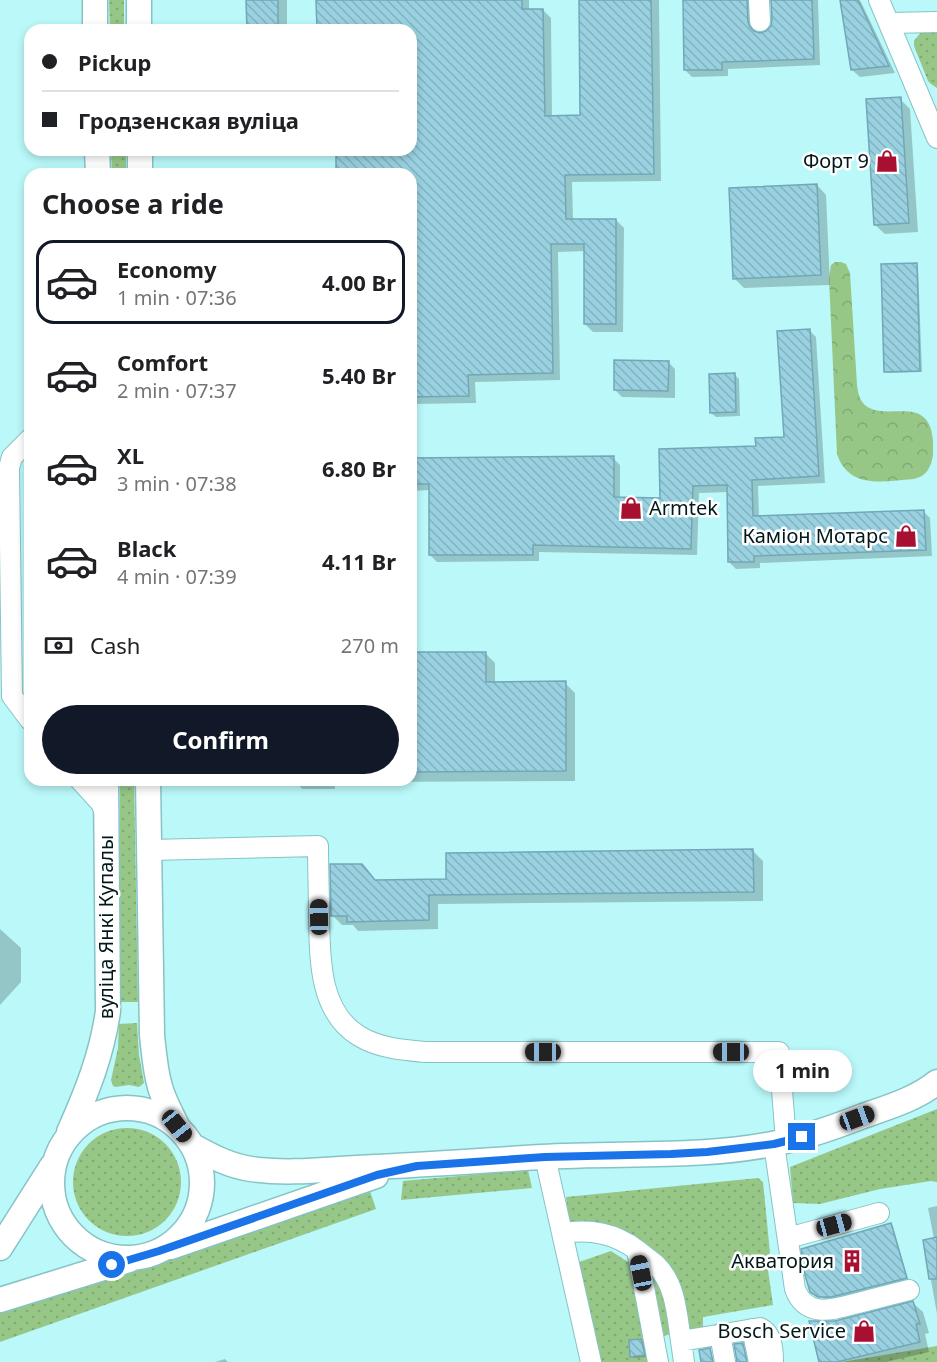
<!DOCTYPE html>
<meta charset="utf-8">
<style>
:root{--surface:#fff;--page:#f6f6f6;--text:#202124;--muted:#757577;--line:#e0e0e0;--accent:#111827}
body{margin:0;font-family:"Noto Sans",sans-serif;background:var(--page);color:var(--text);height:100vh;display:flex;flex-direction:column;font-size:22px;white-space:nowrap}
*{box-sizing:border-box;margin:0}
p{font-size:20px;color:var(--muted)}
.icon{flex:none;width:33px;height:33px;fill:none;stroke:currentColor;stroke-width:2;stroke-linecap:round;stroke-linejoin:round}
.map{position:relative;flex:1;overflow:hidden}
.sheet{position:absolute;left:24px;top:168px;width:393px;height:618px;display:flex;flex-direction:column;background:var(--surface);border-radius:18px;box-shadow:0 3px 9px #0003}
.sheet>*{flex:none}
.banner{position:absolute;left:24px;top:24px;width:393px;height:132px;border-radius:18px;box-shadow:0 3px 9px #0003;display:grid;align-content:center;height:132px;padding:0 18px;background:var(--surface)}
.end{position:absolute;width:27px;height:27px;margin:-14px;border:8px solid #1a73e8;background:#fff;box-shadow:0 0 0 3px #fff}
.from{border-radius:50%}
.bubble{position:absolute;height:42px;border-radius:21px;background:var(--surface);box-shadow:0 3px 9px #0003;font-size:20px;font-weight:700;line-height:42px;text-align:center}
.car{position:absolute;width:18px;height:36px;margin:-18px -9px;border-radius:8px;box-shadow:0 0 4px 2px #0007;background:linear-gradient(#222 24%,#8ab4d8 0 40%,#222 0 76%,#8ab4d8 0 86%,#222 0)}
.banner b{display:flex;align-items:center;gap:21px;height:57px;font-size:22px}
.banner b+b{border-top:2px solid var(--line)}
.banner i{width:15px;height:15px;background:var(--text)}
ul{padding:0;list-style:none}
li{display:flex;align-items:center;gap:18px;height:84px;margin:0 12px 9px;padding:0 6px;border:3px solid transparent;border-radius:18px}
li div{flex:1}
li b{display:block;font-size:22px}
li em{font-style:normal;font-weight:700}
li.current{border-color:var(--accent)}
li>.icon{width:54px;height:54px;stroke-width:1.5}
h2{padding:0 18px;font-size:27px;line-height:72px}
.pay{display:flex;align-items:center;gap:15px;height:66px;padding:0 18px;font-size:22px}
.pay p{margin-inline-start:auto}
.action{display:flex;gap:12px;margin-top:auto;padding:12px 18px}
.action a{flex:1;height:69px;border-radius:36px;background:var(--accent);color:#fff;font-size:24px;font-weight:700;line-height:69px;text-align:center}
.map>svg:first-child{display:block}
.grass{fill:url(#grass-dots)}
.forest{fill:url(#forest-crowns)}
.shadow{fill:#0003}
.building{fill:url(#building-back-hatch);stroke:#71a7b7;stroke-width:1.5}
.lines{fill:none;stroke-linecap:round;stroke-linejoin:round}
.minor-casing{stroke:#87c3c5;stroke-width:22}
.major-casing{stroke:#87c3c5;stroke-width:27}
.minor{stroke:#fff;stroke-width:20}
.major{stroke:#fff;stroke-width:24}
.route{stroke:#1a73e8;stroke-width:8}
.labels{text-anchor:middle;stroke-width:5;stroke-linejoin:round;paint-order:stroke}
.poi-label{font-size:20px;fill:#02191a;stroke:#fff;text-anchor:end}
.street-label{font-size:20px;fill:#02191a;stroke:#fff}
</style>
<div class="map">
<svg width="937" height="1362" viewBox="0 0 937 1362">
<defs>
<pattern id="grass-dots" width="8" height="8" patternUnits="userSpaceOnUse" patternTransform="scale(1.5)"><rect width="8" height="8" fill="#97c787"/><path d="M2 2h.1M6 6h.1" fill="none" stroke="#80aa74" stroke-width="1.8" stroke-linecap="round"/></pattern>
<pattern id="forest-crowns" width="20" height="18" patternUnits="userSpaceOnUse" patternTransform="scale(1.5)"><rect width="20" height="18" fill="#97c787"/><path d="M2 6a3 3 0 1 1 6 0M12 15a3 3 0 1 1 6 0" fill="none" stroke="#80aa74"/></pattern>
<pattern id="building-back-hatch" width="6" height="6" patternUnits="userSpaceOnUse" patternTransform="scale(1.5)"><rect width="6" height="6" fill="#99d1e1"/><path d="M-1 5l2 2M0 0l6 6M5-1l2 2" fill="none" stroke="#82b3c0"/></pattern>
</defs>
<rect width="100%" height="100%" fill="#baf8fa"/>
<!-- grass -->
<path class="grass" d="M109,0H124V30H110Z
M937,29V88L931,84L928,81L914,46V41L921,32Z
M111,150H126V174H112Z
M120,780H134L138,1002H120Z
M137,1023L139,1055L144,1083L139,1087L129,1085L116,1087L113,1086L111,1080L118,1048L119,1024Z
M937,1109V1182L931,1181L880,1189L820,1204L793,1203L790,1167Z
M73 1182a54 54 0 1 1 108 0a54 54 0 1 1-108 0Z
M528,1170L532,1188L401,1200L403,1181Z
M758,1178L763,1182L770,1253L766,1256L773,1305L703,1317V1330L687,1333L681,1297L610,1227L569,1221L566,1197Z
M369,1188L376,1209L0,1342V1313Z
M611,1251L628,1262L651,1344L649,1362H600L579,1262Z
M652,1275L661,1279L671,1334L664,1336Z
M937,1346V1362H842Z"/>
<!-- forest -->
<path class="forest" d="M835,262H841L846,264L850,273L857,385C858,392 859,398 863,403C884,427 937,384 933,455C931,467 927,476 914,479C884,481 849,490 837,454L829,278L831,265Z"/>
<!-- shadow -->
<path class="shadow" d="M248,0H287V30H248Z
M318,0H529V11L543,10L551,18L552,117H582L580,0H659L661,181L572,182L573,220H616L624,228L623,332H593L585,324L586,251L558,252L560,380L475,382L476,403L411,404V174H338L337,150H411V30H318Z
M684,0H756L753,8L756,34L767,33L772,27L773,0H818L820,65L728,69V76L692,77L685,70Z
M842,0H859L861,2L895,73L860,77L852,70Z
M900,99L910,109L918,232L885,234L875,225Z
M817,185L826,195L830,285L744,288L734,278Z
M917,264L918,266L922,372L887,373L885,371Z
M809,330L816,337L825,483L758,486L759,517L923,511L930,518L932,556L760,563V568L736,569L729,562L728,492L699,493L697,555L539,552V561L437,562L430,555V490L411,491V460L613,458L620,465V499L662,500L757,448L786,438Z
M668,362L675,369V398L622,397L615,390Z
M734,374L739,379L740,416L716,417L711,413Z
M485,653L495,663V683H565L575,693V781L371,782L369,780H411V654Z
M295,780H335V789H302Z
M753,851L763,861V901L438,904V929L358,931L353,925H342L333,916L448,880Z
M0,929L21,948V982L0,1005Z
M937,1206V1314L924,1241L934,1239L928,1208Z
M891,1224L893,1226L908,1280L842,1297L827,1299L821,1298L813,1293Z
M913,1303L923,1312L929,1333L925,1334L929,1352L886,1362H820L835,1322Z
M641,1340L643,1342L646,1357L634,1358L632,1356Z
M225,1359L228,1362H215Z"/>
<!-- building -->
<path class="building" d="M246,0H278V30H247Z
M316,0H522V9H543L545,116L580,115L579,0H651L654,174L565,175L566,219H616V324H584V244H551L553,373L468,375L469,396L411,397V174H336V150H411V30H317Z
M683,0H747L748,22L750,27L754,31L760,33L766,31L771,26L772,20L771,0H812L814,59L722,62V70H684Z
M840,0H858L889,66L851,70Z
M901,97L909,223L874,225L866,99Z
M817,184L821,275L733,279L729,188Z
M917,263L920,371L884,372L881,264Z
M810,329L819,476L752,480L753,516L924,510L926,550L754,556V562H728L727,485L693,486L691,549L533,545V555H429V484H411V458L614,456V497L660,498L659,449L756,446L755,438L784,437L777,331Z
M614,360L669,361L668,391L614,390Z
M735,373L736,412L710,413L709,374Z
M411,652H486V682L566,681V771L411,772Z
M753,849L754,892L429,895V920L347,922V916H331L330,864H362L375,880L446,879V853Z
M891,1223L907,1278L831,1297H818L810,1292L805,1275L801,1249Z
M937,1237V1279H929L923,1240Z
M913,1301L920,1324H916L920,1342L837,1362H819L809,1321H835Z
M641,1339L645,1355L630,1357L629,1340Z
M743,1343L747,1362H737L734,1344Z
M710,1348L713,1362H701L699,1350Z"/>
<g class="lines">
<!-- minor casing -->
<g class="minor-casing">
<path id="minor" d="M759,0L760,21
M879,0L937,138
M889,23L937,22
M30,439L12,457L9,468L12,696L30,720
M80,780L101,803L106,815
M150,850L318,846C318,869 319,892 319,915C320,956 318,1011 359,1036C379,1048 402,1050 425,1052H779L786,1141
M774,1144L795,1289C807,1321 837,1308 862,1302C877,1298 893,1294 909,1290
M545,1157L591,1362
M563,1233C591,1229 614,1233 637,1250L658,1362
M788,1238L879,1213
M637,1250C643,1255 650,1260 656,1265C676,1284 677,1316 681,1341L760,1328C772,1333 773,1350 773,1362
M752,1329L759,1362
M720,1334L725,1362
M681,1341L684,1362"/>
</g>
<!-- major casing -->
<g class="major-casing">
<path id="major" d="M95,0V30
M139,0V30
M97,150L98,174
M140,150V174
M148,780L152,1035C154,1053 155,1070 160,1087C164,1101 171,1113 177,1126
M52 1183a75 75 0 1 1 150 0a75 75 0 1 1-150 0Z
M69,1132C87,1092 102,1054 108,1011L106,780
M193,1146C211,1156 230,1166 251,1169C286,1174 321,1170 356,1168C418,1165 480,1161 541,1157C620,1152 699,1159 777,1143C807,1137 835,1127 863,1116C889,1107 916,1099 937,1082
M171,1247L376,1176
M0,1248L52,1166
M0,1300L129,1260"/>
</g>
<!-- minor -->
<use href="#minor" class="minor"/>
<!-- major -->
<use href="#major" class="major"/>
</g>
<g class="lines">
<!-- route -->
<path class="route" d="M112,1265L159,1251L377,1175L417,1166L545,1157L671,1154L707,1152L774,1144L802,1137"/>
</g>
<!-- icons -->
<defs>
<g id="shop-bare" transform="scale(1.8)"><path d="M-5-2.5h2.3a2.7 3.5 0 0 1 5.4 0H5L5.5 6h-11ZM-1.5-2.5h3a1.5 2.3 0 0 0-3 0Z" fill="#a81032" stroke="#fff" stroke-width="2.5" paint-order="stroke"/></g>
<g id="building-bare" transform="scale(1.8)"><path d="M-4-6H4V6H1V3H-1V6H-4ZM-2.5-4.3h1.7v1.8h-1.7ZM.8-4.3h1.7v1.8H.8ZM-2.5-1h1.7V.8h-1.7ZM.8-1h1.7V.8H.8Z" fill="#a81032" stroke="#fff" stroke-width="2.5" paint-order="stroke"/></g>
</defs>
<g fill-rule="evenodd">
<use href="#shop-bare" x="887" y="161"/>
<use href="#shop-bare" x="631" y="508"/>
<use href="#shop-bare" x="906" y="536"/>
<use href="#building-bare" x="852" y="1261"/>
<use href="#shop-bare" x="864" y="1331"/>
</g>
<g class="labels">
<!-- poi labels -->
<g class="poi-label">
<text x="869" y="168">Форт 9</text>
<text x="649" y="515" text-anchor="start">Armtek</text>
<text x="888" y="543">Каміон Мотарс</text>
<text x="834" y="1268">Акватория</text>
<text x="846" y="1338">Bosch Service</text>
</g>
<!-- street labels -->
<g class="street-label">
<text transform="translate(106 927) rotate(-90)" y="7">вуліца Янкі Купалы</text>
</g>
</g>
</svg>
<i class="end from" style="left:112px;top:1265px"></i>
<i class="end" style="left:802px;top:1137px"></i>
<div class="bubble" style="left:753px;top:1050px;width:99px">1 min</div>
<i class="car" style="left:319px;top:917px;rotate:359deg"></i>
<i class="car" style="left:543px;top:1052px;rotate:270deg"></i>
<i class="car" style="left:731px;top:1052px;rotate:270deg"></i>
<i class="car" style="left:857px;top:1118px;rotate:70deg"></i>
<i class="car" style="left:177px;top:1126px;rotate:141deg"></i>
<i class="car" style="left:834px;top:1225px;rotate:75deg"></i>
<i class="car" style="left:641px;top:1273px;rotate:349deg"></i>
<div class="banner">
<b><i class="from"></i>Pickup</b>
<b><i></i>Гродзенская вуліца</b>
</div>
<section class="sheet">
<h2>Choose a ride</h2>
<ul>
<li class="current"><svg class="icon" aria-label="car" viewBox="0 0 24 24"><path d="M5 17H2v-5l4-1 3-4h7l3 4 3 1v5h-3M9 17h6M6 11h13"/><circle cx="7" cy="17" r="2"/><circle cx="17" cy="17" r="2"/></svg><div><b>Economy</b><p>1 min · 07:36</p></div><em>4.00 Br</em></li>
<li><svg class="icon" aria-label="car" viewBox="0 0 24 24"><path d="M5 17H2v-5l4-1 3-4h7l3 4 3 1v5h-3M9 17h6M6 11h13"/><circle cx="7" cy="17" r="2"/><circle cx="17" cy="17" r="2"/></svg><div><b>Comfort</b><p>2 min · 07:37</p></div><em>5.40 Br</em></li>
<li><svg class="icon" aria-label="car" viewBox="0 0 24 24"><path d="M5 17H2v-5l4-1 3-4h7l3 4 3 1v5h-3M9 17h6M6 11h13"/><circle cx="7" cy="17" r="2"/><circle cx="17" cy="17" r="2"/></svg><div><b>XL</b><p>3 min · 07:38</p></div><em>6.80 Br</em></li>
<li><svg class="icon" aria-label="car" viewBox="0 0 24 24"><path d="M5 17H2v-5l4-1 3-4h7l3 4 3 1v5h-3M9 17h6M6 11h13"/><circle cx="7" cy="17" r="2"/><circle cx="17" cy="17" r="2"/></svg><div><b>Black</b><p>4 min · 07:39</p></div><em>4.11 Br</em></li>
</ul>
<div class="pay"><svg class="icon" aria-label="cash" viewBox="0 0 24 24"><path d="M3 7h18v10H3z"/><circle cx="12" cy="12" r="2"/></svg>Cash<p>270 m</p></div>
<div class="action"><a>Confirm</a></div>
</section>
</div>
